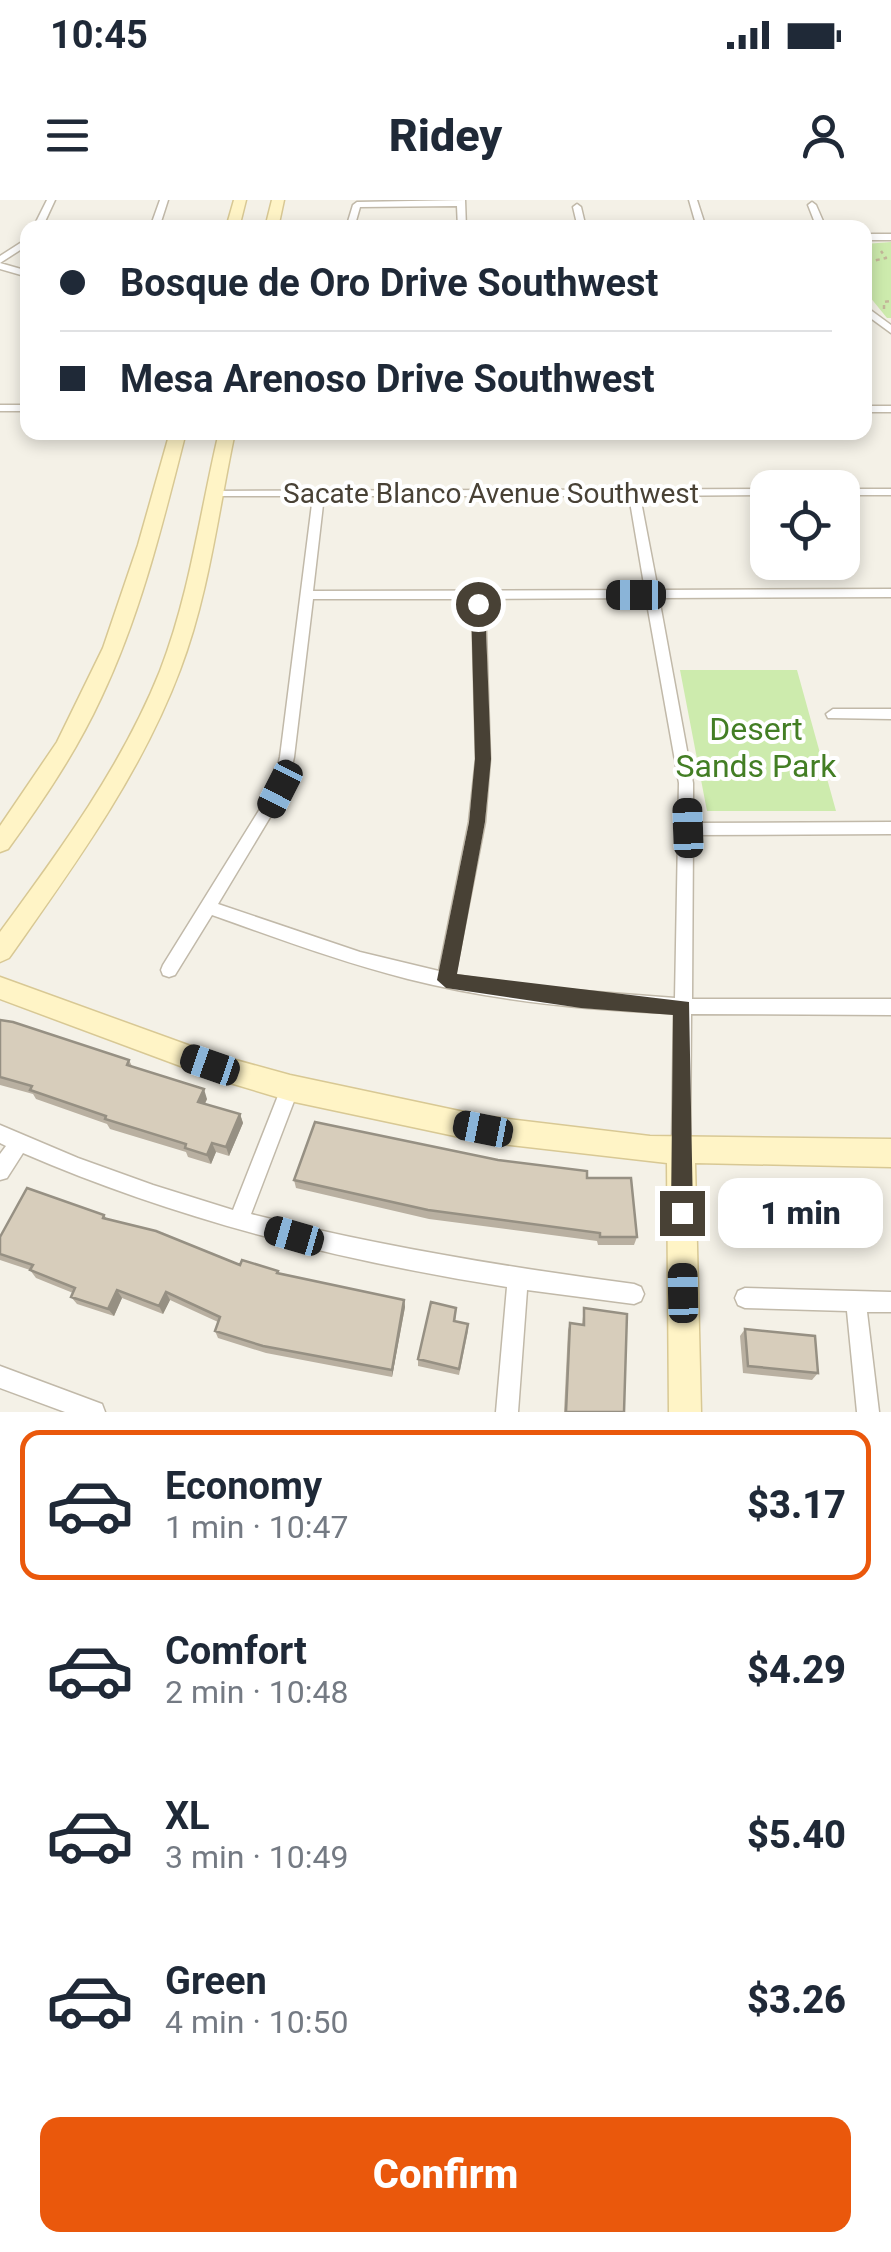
<!DOCTYPE html>
<meta charset="utf-8">
<style>
:root{--surface:#fff;--page:#f6f6f7;--text:#1f2937;--muted:#747a83;--line:#e0e1e3;--accent:#ea580c}
body{margin:0;font-family:Roboto,sans-serif;background:var(--page);color:var(--text);height:100vh;display:flex;flex-direction:column;font-size:38px;white-space:nowrap}
*{box-sizing:border-box;margin:0}
p{font-size:32px;color:var(--muted)}
.icon{flex:none;width:55px;height:55px;fill:none;stroke:currentColor;stroke-width:2;stroke-linecap:round;stroke-linejoin:round}
.map{position:relative;height:1212px;overflow:hidden}
.sheet{display:flex;flex-direction:column;background:var(--surface);flex:1}
.sheet>*{flex:none}
.guide{position:absolute;left:20px;top:20px;width:852px;height:220px;border-radius:20px;box-shadow:0 5px 15px #0003;display:grid;align-content:center;height:220px;padding:0 40px;background:var(--surface)}
.fabs{position:absolute;left:750px;top:270px;display:grid;gap:20px}
.fabs a{display:grid;place-items:center;width:110px;height:110px;border-radius:20px;background:var(--surface);box-shadow:0 5px 15px #0003;font-size:50px}
.end{position:absolute;width:45px;height:45px;margin:-22px;border:12px solid #484135;background:#fff;box-shadow:0 0 0 5px #fff}
.from{border-radius:50%}
.bubble{position:absolute;height:70px;border-radius:20px;background:var(--surface);box-shadow:0 5px 15px #0003;font-size:32px;font-weight:800;line-height:70px;text-align:center}
.car{position:absolute;width:30px;height:60px;margin:-30px -15px;border-radius:12px;box-shadow:0 0 8px 2px #0007;background:linear-gradient(#222 24%,#8ab4d8 0 40%,#222 0 76%,#8ab4d8 0 86%,#222 0)}
.guide b{display:flex;align-items:center;gap:35px;height:95px;font-size:38px}
.guide b+b{border-top:2px solid var(--line)}
.guide i{width:25px;height:25px;background:var(--text)}
ul{padding:18px 0 0;list-style:none}
li{display:flex;align-items:center;gap:30px;height:150px;margin:0 20px 15px;padding:0 20px;border:5px solid transparent;border-radius:20px}
li div{flex:1}
li b{display:block;font-size:38px}
li em{font-style:normal;font-weight:800}
li.current{border-color:var(--accent)}
li>.icon{width:90px;height:90px;stroke-width:1.5}
.button{display:flex;gap:20px;margin-top:auto;padding:20px 40px}
.button a{flex:1;height:115px;border-radius:20px;background:var(--accent);color:#fff;font-size:40px;font-weight:800;line-height:115px;text-align:center}
.status{display:flex;justify-content:space-between;align-items:center;height:70px;padding:0 50px;background:var(--surface);direction:ltr}
.status svg{height:28px;fill:currentColor}
header{display:flex;justify-content:space-between;align-items:center;height:130px;padding:0 40px;background:var(--surface);font-size:45px;font-weight:800}
.map>svg:first-child{display:block}
.green{fill:#cdebad}
.lines{fill:none;stroke-linecap:round;stroke-linejoin:round}
.street-casing{stroke:#c1b9a9;stroke-width:3}
.secondary-casing{stroke:#d8c894;stroke-width:3}
.path{stroke:#c3b699;stroke-width:2.5;stroke-dasharray:4 4;stroke-linecap:butt}
.street{fill:#fff;fill-rule:evenodd}
.secondary{fill:#fff4c6;fill-rule:evenodd}
.wall{fill:#b9b0a1}
.shaded-wall{fill:#969083}
.building{fill:#d7cdbb;stroke:#969083;stroke-width:2.5}
.route{fill:#484135}
.labels{text-anchor:middle;stroke-width:8;stroke-linejoin:round;paint-order:stroke}
.far-street-label{font-size:28px;fill:#484135;stroke:#fff}
.park-label{font-size:32px;fill:#437e24;stroke:#fff}
</style>
<div class="status"><b>10:45</b><svg viewBox="0 0 49 12"><path d="M0 12V9h3v3zM5 12V6h3v6zM10 12V3h3v9zM15 12V0h3v12zM26 1h20v11H26zM47 4h2v5h-2z"/></svg></div>
<header><svg class="icon" aria-label="menu" viewBox="0 0 24 24"><path d="M4 6h16M4 12h16M4 18h16"/></svg>Ridey<svg class="icon" aria-label="person" viewBox="0 0 24 24"><circle cx="12" cy="8" r="4"/><path d="M4 21q1-7 8-7t8 7"/></svg></header>
<div class="map">
<svg width="891" height="1212" viewBox="0 0 891 1212">
<rect width="100%" height="100%" fill="#f4f1e7"/>
<!-- green -->
<path class="green" d="M891,42V118H887L865,91V44Z
M680,470H797L836,611H707Z"/>
<g class="lines">
<!-- street casing -->
<g class="street-casing">
<path id="street" d="M47,0H55L42,28H33Z
M160,0H168L159,28H150Z
M465,0L466,28H458L457,6L360,7L354,28H346L353,5L357,2Z
M689,0H697L706,28H697Z
M812,2L816,5L826,28H817L808,5Z
M577,4L581,7L586,28H578L573,7Z
M865,34H891V40H865Z
M28,38V45L0,63V56Z
M0,63L28,71V77L0,69Z
M865,106L891,125V133L865,114Z
M0,205H28V211H0Z
M865,206H891V212H865Z
M768,289V295L640,296L658,390L891,389V397L659,398L693,583V623L891,622V634L693,635L692,799H891V815L691,814L690,950L688,956L681,959L674,956L672,950L674,813C585,810 495,801 408,779C341,762 277,738 212,715L175,775L169,777L163,775L161,770L163,765L273,588L280,557L313,296H214L210,295V291ZM324,296H629L645,390L313,391ZM646,398L679,583L675,798L531,787L455,775L485,622L490,559L485,399ZM313,399H472L476,559L469,622L439,771L360,752L218,704L287,589L294,557Z
M842,289H891V295H842Z
M833,509H891V519L828,518L826,514Z
M290,880L296,882L299,888L251,1014C377,1046 505,1067 634,1084L641,1087L644,1094L641,1101L634,1104L527,1090L518,1212H496L507,1087C341,1061 178,1020 23,953L7,978L0,980V954L6,946L0,943V925L78,958L153,985L233,1010L281,888L284,882Z
M745,1088L891,1092V1112H867L879,1212H857L847,1111L745,1108L738,1105L735,1098L738,1091Z
M0,1166L102,1204L105,1212H65L0,1188Z"/>
</g>
<!-- secondary casing -->
<g class="secondary-casing">
<path id="secondary" d="M234,0H246L239,28H226Z
M272,0H284L278,28H265Z
M170,232H186C163,322 141,414 101,498C76,552 43,601 8,649L0,652V626L57,542L103,448L138,345Z
M219,232H235C218,312 209,394 180,470C140,576 73,667 9,758L0,762V732C61,649 122,566 160,471C190,394 200,312 219,232Z
M0,777L210,853L290,875L483,916L650,936L891,939V967L695,963L701,1212H669L667,963L483,942L290,901L210,877L0,799Z"/>
</g>
<!-- path -->
<path class="path" d="M868,62L886,58L881,51
M884,109V102L891,101"/>
<!-- street -->
<use href="#street" class="street"/>
<!-- secondary -->
<use href="#secondary" class="secondary"/>
</g>
<!-- wall -->
<path class="wall" d="M0,820L129,860L132,866L207,899L205,904L240,914L243,923L229,956L216,952L211,964L188,957L186,952L110,929L107,924L36,899L33,894L0,885Z
M587,978L637,1037L634,1045H598L597,1041L429,1019L296,988L294,980Z
M758,984L790,1019L785,1028H759L753,992Z
M104,1015L107,1019L240,1065L404,1100L405,1107L392,1177L266,1153L218,1138L215,1131L218,1122L170,1100L163,1114L122,1098L114,1116L77,1104L71,1097L73,1093L36,1078L30,1070L0,1060V1037Z
M584,1108L624,1212H564L568,1130L570,1123L582,1125Z
M456,1115L455,1121L468,1131L459,1175L418,1166V1159Z
M745,1129L818,1173L812,1180L743,1173L740,1136Z"/>
<!-- shaded-wall -->
<path class="shaded-wall" d="M204,889L207,899L201,911L198,902Z
M240,914L243,923L229,956L226,947Z
M212,943L216,952L211,964L207,955Z
M117,1090L122,1098L114,1116L108,1109Z
M166,1092L170,1100L163,1114L159,1106Z
M404,1100L405,1107L392,1177V1170Z"/>
<!-- building -->
<path class="building" d="M0,820L13,822L129,860L127,865L204,889L198,902L240,914L226,947L212,943L207,955L185,948L186,944L105,919L106,916L30,890L32,886L0,877Z
M315,922L498,960L587,971V978H631L637,1037H600V1033L428,1010L294,980Z
M758,984H783L790,1019H764Z
M27,988L104,1015L103,1018L156,1031L240,1065L242,1060L278,1071L277,1073L404,1100L392,1170L263,1146L215,1131L220,1117L166,1092L159,1106L117,1090L108,1109L71,1097L75,1088L30,1070L33,1065L0,1054V1037Z
M431,1102L456,1108L454,1121L468,1124L459,1169L418,1159Z
M584,1108L627,1114L624,1212H566L570,1123L584,1125Z
M745,1129L815,1136L818,1173L748,1166Z"/>
<!-- route -->
<path class="route" d="M478,399L485,404L491,559L485,622L457,774L689,802L693,1013L689,1021L682,1024L675,1021L671,1013L673,815L581,808L446,788L437,780L469,622L475,559L471,404Z"/>
<g class="labels">
<!-- far-street labels -->
<g class="far-street-label">
<text x="491" y="303">Sacate Blanco Avenue Southwest</text>
</g>
<!-- park labels -->
<g class="park-label">
<text x="756" y="540">Desert<tspan x="756" dy="37">Sands Park</tspan></text>
</g>
</g>
</svg>
<div class="fabs">
<a><svg class="icon" aria-label="locate" viewBox="0 0 24 24"><circle cx="12" cy="12" r="6"/><path d="M12 2v4M12 18v4M2 12h4M18 12h4"/></svg></a>
</div>
<i class="end from" style="left:478px;top:404px"></i>
<i class="end" style="left:682px;top:1013px"></i>
<div class="bubble" style="left:718px;top:978px;width:165px">1 min</div>
<i class="car" style="left:636px;top:395px;rotate:270deg"></i>
<i class="car" style="left:280px;top:589px;rotate:207deg"></i>
<i class="car" style="left:688px;top:628px;rotate:358deg"></i>
<i class="car" style="left:210px;top:865px;rotate:289deg"></i>
<i class="car" style="left:483px;top:929px;rotate:281deg"></i>
<i class="car" style="left:294px;top:1036px;rotate:286deg"></i>
<i class="car" style="left:683px;top:1093px;rotate:359deg"></i>
<div class="guide">
<b><i class="from"></i>Bosque de Oro Drive Southwest</b>
<b><i></i>Mesa Arenoso Drive Southwest</b>
</div>
</div>
<section class="sheet">
<ul>
<li class="current"><svg class="icon" aria-label="car" viewBox="0 0 24 24"><path d="M5 17H2v-5l4-1 3-4h7l3 4 3 1v5h-3M9 17h6M6 11h13"/><circle cx="7" cy="17" r="2"/><circle cx="17" cy="17" r="2"/></svg><div><b>Economy</b><p>1 min · 10:47</p></div><em>$3.17</em></li>
<li><svg class="icon" aria-label="car" viewBox="0 0 24 24"><path d="M5 17H2v-5l4-1 3-4h7l3 4 3 1v5h-3M9 17h6M6 11h13"/><circle cx="7" cy="17" r="2"/><circle cx="17" cy="17" r="2"/></svg><div><b>Comfort</b><p>2 min · 10:48</p></div><em>$4.29</em></li>
<li><svg class="icon" aria-label="car" viewBox="0 0 24 24"><path d="M5 17H2v-5l4-1 3-4h7l3 4 3 1v5h-3M9 17h6M6 11h13"/><circle cx="7" cy="17" r="2"/><circle cx="17" cy="17" r="2"/></svg><div><b>XL</b><p>3 min · 10:49</p></div><em>$5.40</em></li>
<li><svg class="icon" aria-label="car" viewBox="0 0 24 24"><path d="M5 17H2v-5l4-1 3-4h7l3 4 3 1v5h-3M9 17h6M6 11h13"/><circle cx="7" cy="17" r="2"/><circle cx="17" cy="17" r="2"/></svg><div><b>Green</b><p>4 min · 10:50</p></div><em>$3.26</em></li>
</ul>
<div class="button"><a>Confirm</a></div>
</section>
